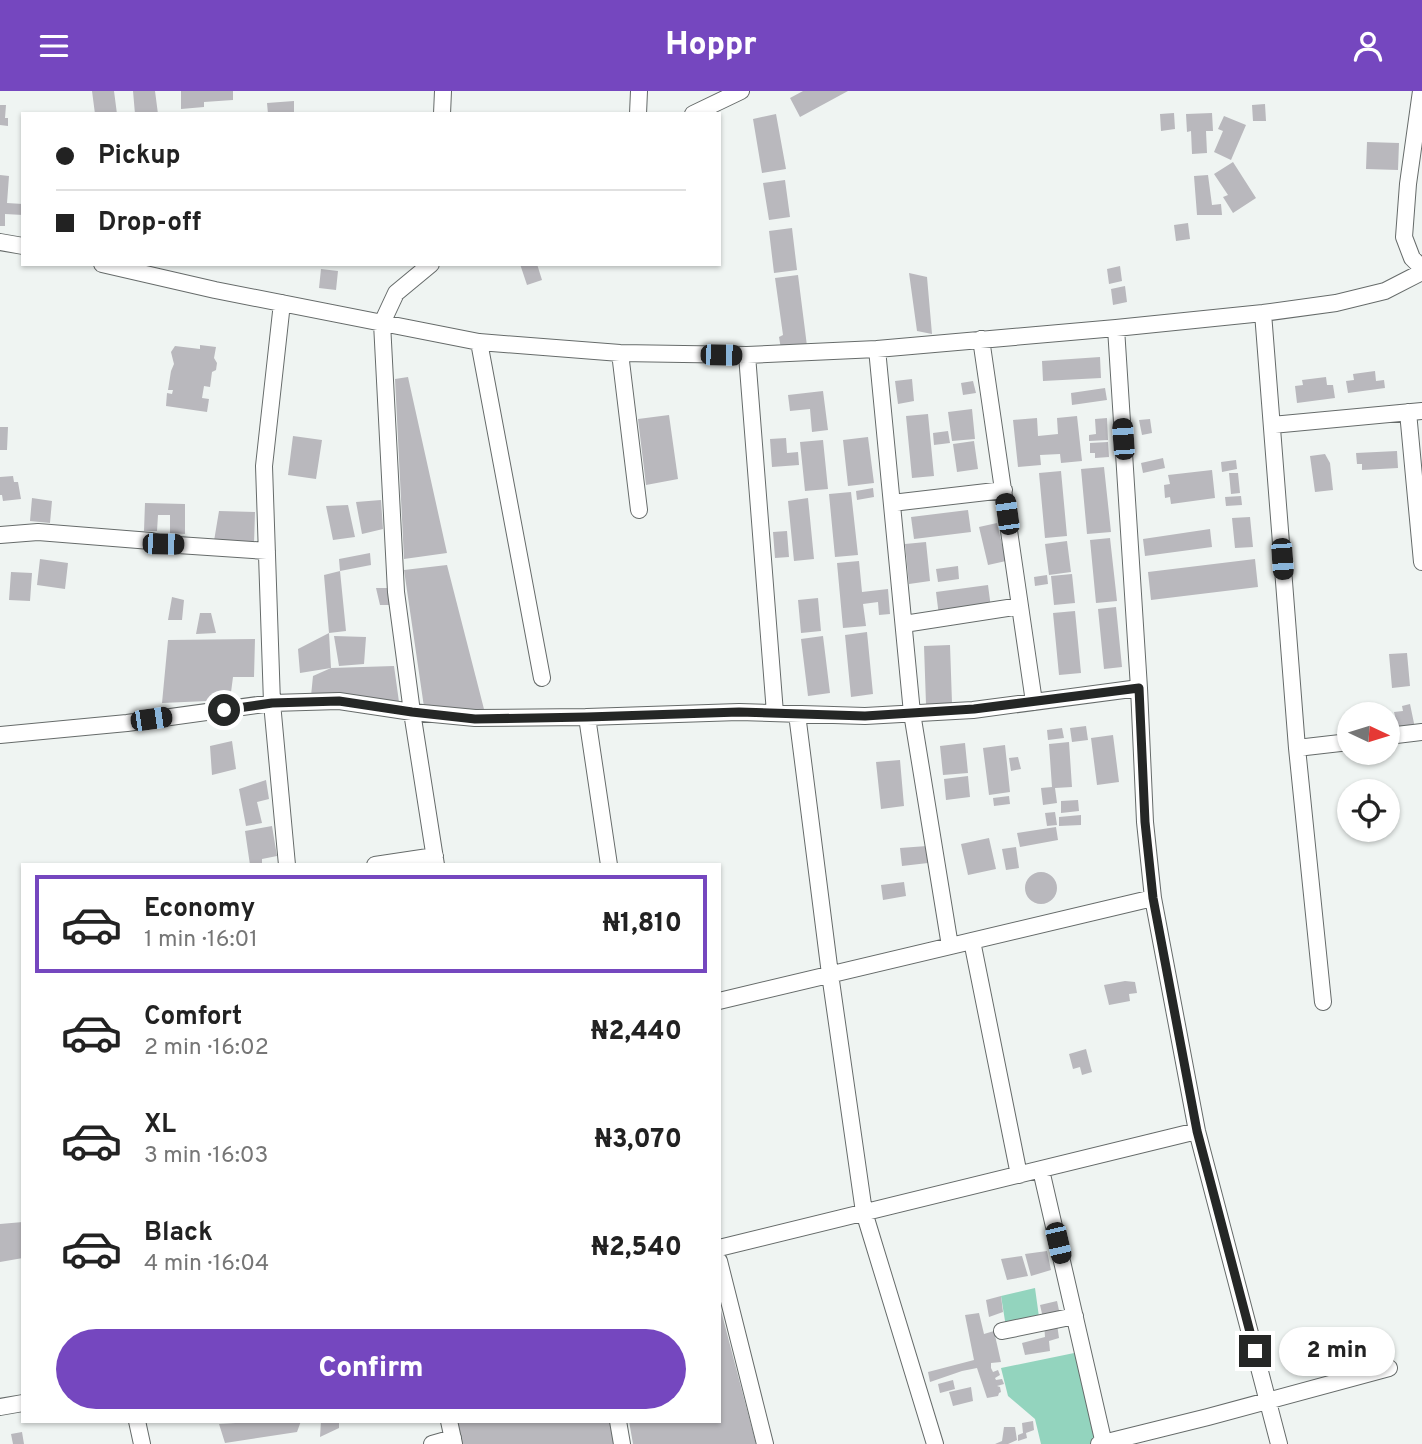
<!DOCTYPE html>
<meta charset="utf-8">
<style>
:root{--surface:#fff;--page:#f2f2f2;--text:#222;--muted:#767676;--line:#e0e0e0;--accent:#7547bf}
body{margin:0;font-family:Overpass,sans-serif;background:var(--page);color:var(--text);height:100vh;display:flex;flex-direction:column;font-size:26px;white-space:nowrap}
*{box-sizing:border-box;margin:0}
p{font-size:23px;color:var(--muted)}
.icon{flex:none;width:38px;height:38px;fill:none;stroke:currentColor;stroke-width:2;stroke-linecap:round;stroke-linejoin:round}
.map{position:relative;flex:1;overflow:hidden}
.sheet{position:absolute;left:21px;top:772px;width:700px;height:560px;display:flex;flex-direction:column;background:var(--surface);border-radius:0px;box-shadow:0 2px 5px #0004}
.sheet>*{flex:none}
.banner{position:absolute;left:21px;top:21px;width:700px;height:154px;border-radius:0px;box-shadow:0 2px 5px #0004;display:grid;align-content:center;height:154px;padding:0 35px;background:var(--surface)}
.needle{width:46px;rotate:94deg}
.buttons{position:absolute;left:1337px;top:611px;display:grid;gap:14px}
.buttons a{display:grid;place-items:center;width:63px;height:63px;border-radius:50%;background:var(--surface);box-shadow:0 2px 5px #0004;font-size:35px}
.end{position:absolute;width:32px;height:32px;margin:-16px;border:9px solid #252726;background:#fff;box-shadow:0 0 0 4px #fff}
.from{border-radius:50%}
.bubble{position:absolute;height:49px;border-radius:24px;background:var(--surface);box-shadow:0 2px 5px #0004;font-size:23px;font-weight:800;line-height:49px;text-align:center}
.car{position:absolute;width:21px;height:42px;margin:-21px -10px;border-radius:9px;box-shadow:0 0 5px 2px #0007;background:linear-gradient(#222 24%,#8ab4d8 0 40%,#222 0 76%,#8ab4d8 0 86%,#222 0)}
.banner b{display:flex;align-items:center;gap:24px;height:66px;font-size:26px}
.banner b+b{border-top:2px solid var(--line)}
.banner i{width:18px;height:18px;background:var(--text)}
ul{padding:12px 0 0;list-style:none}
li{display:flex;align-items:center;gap:21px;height:98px;margin:0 14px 10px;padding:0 21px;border:4px solid transparent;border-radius:0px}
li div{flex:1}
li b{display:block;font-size:26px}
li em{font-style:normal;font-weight:800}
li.active{border-color:var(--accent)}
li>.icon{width:63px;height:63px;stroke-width:1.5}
.primary-button{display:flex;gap:14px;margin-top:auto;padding:14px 35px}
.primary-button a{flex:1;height:80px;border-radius:42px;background:var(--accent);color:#fff;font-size:28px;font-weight:800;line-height:80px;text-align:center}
header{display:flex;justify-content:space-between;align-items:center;height:91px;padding:0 35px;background:var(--accent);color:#fff;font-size:32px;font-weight:800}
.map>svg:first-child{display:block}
.green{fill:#93d4be}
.building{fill:#b9b8bd}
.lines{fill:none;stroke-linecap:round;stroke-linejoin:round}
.minor-casing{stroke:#666b6a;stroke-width:18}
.minor{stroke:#fff;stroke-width:16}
.route{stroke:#252726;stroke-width:9}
</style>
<header><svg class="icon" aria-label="menu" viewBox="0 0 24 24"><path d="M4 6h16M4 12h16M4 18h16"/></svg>Hoppr<svg class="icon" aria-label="person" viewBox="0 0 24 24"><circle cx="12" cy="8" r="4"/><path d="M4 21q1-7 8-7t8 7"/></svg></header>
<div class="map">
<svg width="1422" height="1353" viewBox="0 0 1422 1353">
<rect width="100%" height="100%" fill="#eff4f2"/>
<!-- green -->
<path class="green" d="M1035,1197L1039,1226L1006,1236L1001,1205Z
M1079,1261L1098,1353H1041L1035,1328L1008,1305L1001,1277Z"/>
<!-- building -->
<path class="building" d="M92,0H114L117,23H95Z
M133,0H155L158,23H135Z
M181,0H233V9L204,11V16L181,18Z
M803,0H848L800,26L790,7Z
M294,10V23H268L267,12Z
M1265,13L1266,30H1253L1252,14Z
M0,14H6L5,27H8V35L0,34Z
M1174,22L1175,38L1161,40L1160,23Z
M1212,22L1213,40H1206L1207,62L1192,63L1191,40L1187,41L1186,23Z
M776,23L786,78L762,82L753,28Z
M1224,25L1246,34L1231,69L1214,61L1223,40L1218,38Z
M1367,51L1399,52L1398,79L1366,78Z
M1233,71L1256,107L1233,122L1223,106L1228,104L1214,83Z
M0,84L9,85L7,112L23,113V124L5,123V135H0Z
M1208,84L1212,114L1221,113L1222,124H1197L1194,85Z
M785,89L790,126L769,129L763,92Z
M1188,132L1190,148L1176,150L1174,134Z
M792,137L797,179L774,182L769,140Z
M520,173H537L542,189L527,194Z
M1120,175L1122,190L1109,193L1107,178Z
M321,178L338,180L336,199L319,197Z
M909,182L927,186L932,243L917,240Z
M798,184L807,255L781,258L779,246L783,244L775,187Z
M1125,195L1127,211L1113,214L1111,198Z
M200,254L216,256L214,267L217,272L216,279L212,281L210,296L204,295L202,307L209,308L207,321L166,315L167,302L172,303L173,299H168L171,280L174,273L171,261L175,255L200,258Z
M1100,266L1101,287L1043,290L1042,270Z
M1375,280L1376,290L1384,289L1385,297L1348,302L1346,290L1354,289L1353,283Z
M408,286L447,462L404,468L395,288Z
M1326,286L1327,294H1333L1335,307L1297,312L1295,295L1303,294L1302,289Z
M912,288L914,310L898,313L895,290Z
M973,290L976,302L963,304L961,292Z
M1105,297L1107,309L1072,314L1071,302Z
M823,300L828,339L812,341L810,318L790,320L788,304Z
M972,318L975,348L952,350L948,321Z
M928,323L934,385L912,387L906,325Z
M669,324L678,388L646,394L638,328Z
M1077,325L1082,370L1061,372L1060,363L1040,364L1041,374L1018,376L1013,329L1037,327L1038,345L1058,343L1057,327Z
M1107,327L1108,349L1089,350V344L1096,343L1095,328Z
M1150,328L1152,342L1142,344L1139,329Z
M0,336H8L7,359H0Z
M948,340L950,352L934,354L933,342Z
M293,345L322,349L316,388L288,384Z
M868,346L874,392L848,395L843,349Z
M786,347L787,362L798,361L799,374L772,376L770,348Z
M823,349L828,398L805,400L800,351Z
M974,350L978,378L957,381L953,353Z
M1108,351L1109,366L1095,367V362H1090V352Z
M1397,360L1398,377L1362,379V373H1357L1356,362Z
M1325,363L1330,372L1333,399L1315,401L1310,365Z
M1163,367L1165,377L1143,382L1141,372Z
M1236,369L1237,378L1222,381L1221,371Z
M1104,376L1111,441L1087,443L1081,378Z
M1212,379L1215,407L1171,413L1170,406L1165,407L1164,394L1170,393L1168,384Z
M1061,380L1067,445L1045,447L1039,382Z
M1229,382H1238L1240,402L1231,403Z
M13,385L14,391H18L21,408L3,410L2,404H0V386Z
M873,397L874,406L857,409L856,400Z
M851,401L858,464L835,466L829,403Z
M1241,405L1242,414L1226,415L1225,406Z
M32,407L52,410L50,432L30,430Z
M808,407L814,468L794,470L788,410Z
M381,409L383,438L362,443L356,411Z
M145,412L185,413V443L170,442V424H158L157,440H144Z
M348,414L355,446L333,449L326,415Z
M968,419L971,441L914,448L911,426Z
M219,420L255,421L254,453L214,450Z
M1250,426L1253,456L1235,457L1232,427Z
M997,432L1006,470L988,474L979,436Z
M1210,438L1212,456L1145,465L1143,448Z
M787,440L789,466L775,467L773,441Z
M1110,447L1117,510L1096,512L1090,449Z
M1067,450L1071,481L1049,484L1045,453Z
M926,451L930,490L909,493L905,453Z
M370,462L371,474L340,480L339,468Z
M40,468L68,472L65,498L37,494Z
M1255,468L1258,496L1151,509L1148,481Z
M859,470L862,501L888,498L890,523L879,524L878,511L863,513L866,535L843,537L837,472Z
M447,474L485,622L424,616L404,479Z
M958,475L959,488L938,491L936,478Z
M340,480L346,540L329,542L324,484Z
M11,481L32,482L30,510L9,509Z
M1072,483L1075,512L1054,514L1051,485Z
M1047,484L1048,493L1035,495L1034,486Z
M988,494L991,517L939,525L936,501Z
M376,497H391V514H380Z
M172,506L184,509L182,529H168Z
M818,507L821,540L801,542L798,509Z
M1116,516L1122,576L1104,578L1098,518Z
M1075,520L1081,582L1059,584L1053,522Z
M200,522H211L216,542L196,543Z
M867,541L873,603L851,606L845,544Z
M329,542L331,577L300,582L298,558Z
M334,545L366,546L364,573L339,575Z
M823,545L830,602L808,605L801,548Z
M255,548L254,586H233L230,609L162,612L168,549Z
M950,554L952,612L926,613L924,555Z
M1407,562L1410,595L1392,597L1389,563Z
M394,575L399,611L311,605L313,585L331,577Z
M1410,613L1415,637L1399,641L1394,621L1403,620L1402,615Z
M1086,635L1088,649L1072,651L1070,637Z
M1062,637L1064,647L1048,649L1047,639Z
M1113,644L1119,691L1097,694L1091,647Z
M232,650L236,678L212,684L210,655Z
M1069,651L1072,696L1055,697L1057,712L1043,714L1041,697L1052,696L1049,653Z
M965,652L968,682L943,684L940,655Z
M1005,654L1010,701L989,704L983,657Z
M1018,666L1021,678L1011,680L1009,667Z
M900,669L904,715L881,718L876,671Z
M968,685L970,706L946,709L944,688Z
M266,689L269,708L257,711L262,732L246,735L239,698Z
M1009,705L1010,713L994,715L993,707Z
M1078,709L1079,720L1061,722V710Z
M1055,721L1057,734L1047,735L1045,722Z
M1081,724V734L1059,735V726Z
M272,735L277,765L262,768V774H250L245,740Z
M1056,736L1058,749L1020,756L1017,742Z
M989,747L996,778L968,784L961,753Z
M927,755L928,772L902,775L900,757Z
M1016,756L1019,777L1006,779L1002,758Z
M1025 797a16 16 0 1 1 32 0a16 16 0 1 1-32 0Z
M904,791L906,805L883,809L881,794Z
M1125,890L1135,891L1137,902L1129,903L1130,910L1109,914L1104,894Z
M1086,958L1092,981L1082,984L1080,976L1073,978L1069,963Z
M23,1131V1167L0,1171V1133Z
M1047,1160L1051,1179L1031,1185L1025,1163Z
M1022,1165L1028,1185L1007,1189L1001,1168Z
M1001,1205L1003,1221L989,1226L986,1209Z
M1057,1210L1060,1224L1043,1227L1040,1214Z
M719,1212L756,1353H633L629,1330H719Z
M979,1222L984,1243L994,1240L1001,1271L991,1272V1277L993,1281L998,1279L1000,1284L995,1287L996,1289L1002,1288L1004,1293L997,1295L1000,1296L1001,1301L999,1302L998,1305L987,1307L977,1277L962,1280L930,1291L928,1281L974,1269L965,1224Z
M1044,1232L1057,1233L1059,1247L1049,1250L1050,1260L1025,1264L1022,1252L1045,1246Z
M953,1289L955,1298L940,1302L938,1293Z
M971,1296L973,1310L953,1315L949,1301Z
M270,1330H301L297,1341L225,1352L219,1333Z
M321,1330H339V1337L320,1346Z
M454,1330H610L615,1353H459Z
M1033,1330L1034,1339L1026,1342L1027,1347L1018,1350V1344L1023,1342L1022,1332Z
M1004,1336H1015L1017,1349L1008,1353H995L1002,1350Z
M22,1341L24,1353H13L11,1343Z"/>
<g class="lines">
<!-- minor casing -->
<g class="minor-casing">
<path id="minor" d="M1421,0L1408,93L1404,146L1412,167L1422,177
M442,23L443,0
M638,23L639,0
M693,23L741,0
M0,151L23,155
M102,173L215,199L479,251L620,262L747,264L877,258L1116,237L1263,222L1336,212L1385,200L1422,181
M431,173L396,202L382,232L396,501L412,621L436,774
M282,212L264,375L272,612L287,774
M1263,222L1297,657L1323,911
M1116,237L1139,597L1145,731L1153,807L1197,1040L1279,1353
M981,248L1034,611
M479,251L542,587
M877,258L912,622L950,855
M620,262L639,419
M747,264L775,622
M1408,321L1422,471
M1272,334L1422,320
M892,412L1004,399
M0,444L38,441L151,450L163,453L267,460
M904,533L1020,515
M797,623L830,883L864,1121L935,1353
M587,626L609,774
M0,644L127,632L272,612L339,610L412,621L475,627L587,626L739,621L865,625L973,619L1139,597
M1388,645L1422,641
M1297,657L1349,651
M375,774L435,765
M972,850L1019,1084
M719,910L1153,807
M1041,1079L1104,1353
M719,1157L1197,1040
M719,1170L765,1353
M1002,1240L1075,1225
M0,1316L23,1312
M137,1330L142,1353
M449,1330L454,1353
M618,1330L622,1353
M432,1353L453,1347
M1099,1353L1208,1326L1389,1277"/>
</g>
<!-- minor -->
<use href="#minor" class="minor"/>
</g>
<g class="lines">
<!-- route -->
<path class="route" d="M224,619L272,612L339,610L412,621L475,628L587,626L739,621L865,625L974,618L1139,597L1145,731L1153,807L1197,1040L1255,1260"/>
</g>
</svg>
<div class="buttons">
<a><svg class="needle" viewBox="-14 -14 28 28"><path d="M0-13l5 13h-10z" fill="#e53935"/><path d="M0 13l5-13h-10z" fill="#767676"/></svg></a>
<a><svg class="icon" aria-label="locate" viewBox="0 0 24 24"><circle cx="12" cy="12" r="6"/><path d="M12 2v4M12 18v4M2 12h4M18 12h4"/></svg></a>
</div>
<i class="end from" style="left:224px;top:619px"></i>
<i class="end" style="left:1255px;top:1260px"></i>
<div class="bubble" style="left:1279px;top:1236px;width:116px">2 min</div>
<i class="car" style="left:721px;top:264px;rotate:91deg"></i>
<i class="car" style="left:1123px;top:348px;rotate:356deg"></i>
<i class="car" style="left:1007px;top:423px;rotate:352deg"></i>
<i class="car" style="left:163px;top:453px;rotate:91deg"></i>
<i class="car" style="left:1282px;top:468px;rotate:176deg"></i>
<i class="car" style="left:151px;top:628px;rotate:82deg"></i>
<i class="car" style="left:1058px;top:1152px;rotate:167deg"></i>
<div class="banner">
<b><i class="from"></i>Pickup</b>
<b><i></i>Drop-off</b>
</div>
<section class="sheet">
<ul>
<li class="active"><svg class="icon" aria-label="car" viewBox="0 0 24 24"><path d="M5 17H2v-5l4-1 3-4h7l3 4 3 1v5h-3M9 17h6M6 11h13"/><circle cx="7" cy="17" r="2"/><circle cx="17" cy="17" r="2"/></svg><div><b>Economy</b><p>1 min · 16:01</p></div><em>₦1,810</em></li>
<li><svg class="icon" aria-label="car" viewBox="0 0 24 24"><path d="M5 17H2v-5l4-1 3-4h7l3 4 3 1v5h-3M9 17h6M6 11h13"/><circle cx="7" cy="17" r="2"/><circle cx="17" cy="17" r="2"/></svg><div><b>Comfort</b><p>2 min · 16:02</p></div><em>₦2,440</em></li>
<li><svg class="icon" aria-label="car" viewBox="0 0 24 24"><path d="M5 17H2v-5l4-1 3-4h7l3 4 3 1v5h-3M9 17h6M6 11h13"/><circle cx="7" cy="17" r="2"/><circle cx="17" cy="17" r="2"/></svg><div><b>XL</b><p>3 min · 16:03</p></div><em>₦3,070</em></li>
<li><svg class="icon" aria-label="car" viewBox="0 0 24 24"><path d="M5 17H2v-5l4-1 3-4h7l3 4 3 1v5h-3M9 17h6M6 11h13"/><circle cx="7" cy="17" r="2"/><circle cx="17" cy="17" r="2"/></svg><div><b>Black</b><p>4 min · 16:04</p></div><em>₦2,540</em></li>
</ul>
<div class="primary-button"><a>Confirm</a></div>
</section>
</div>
